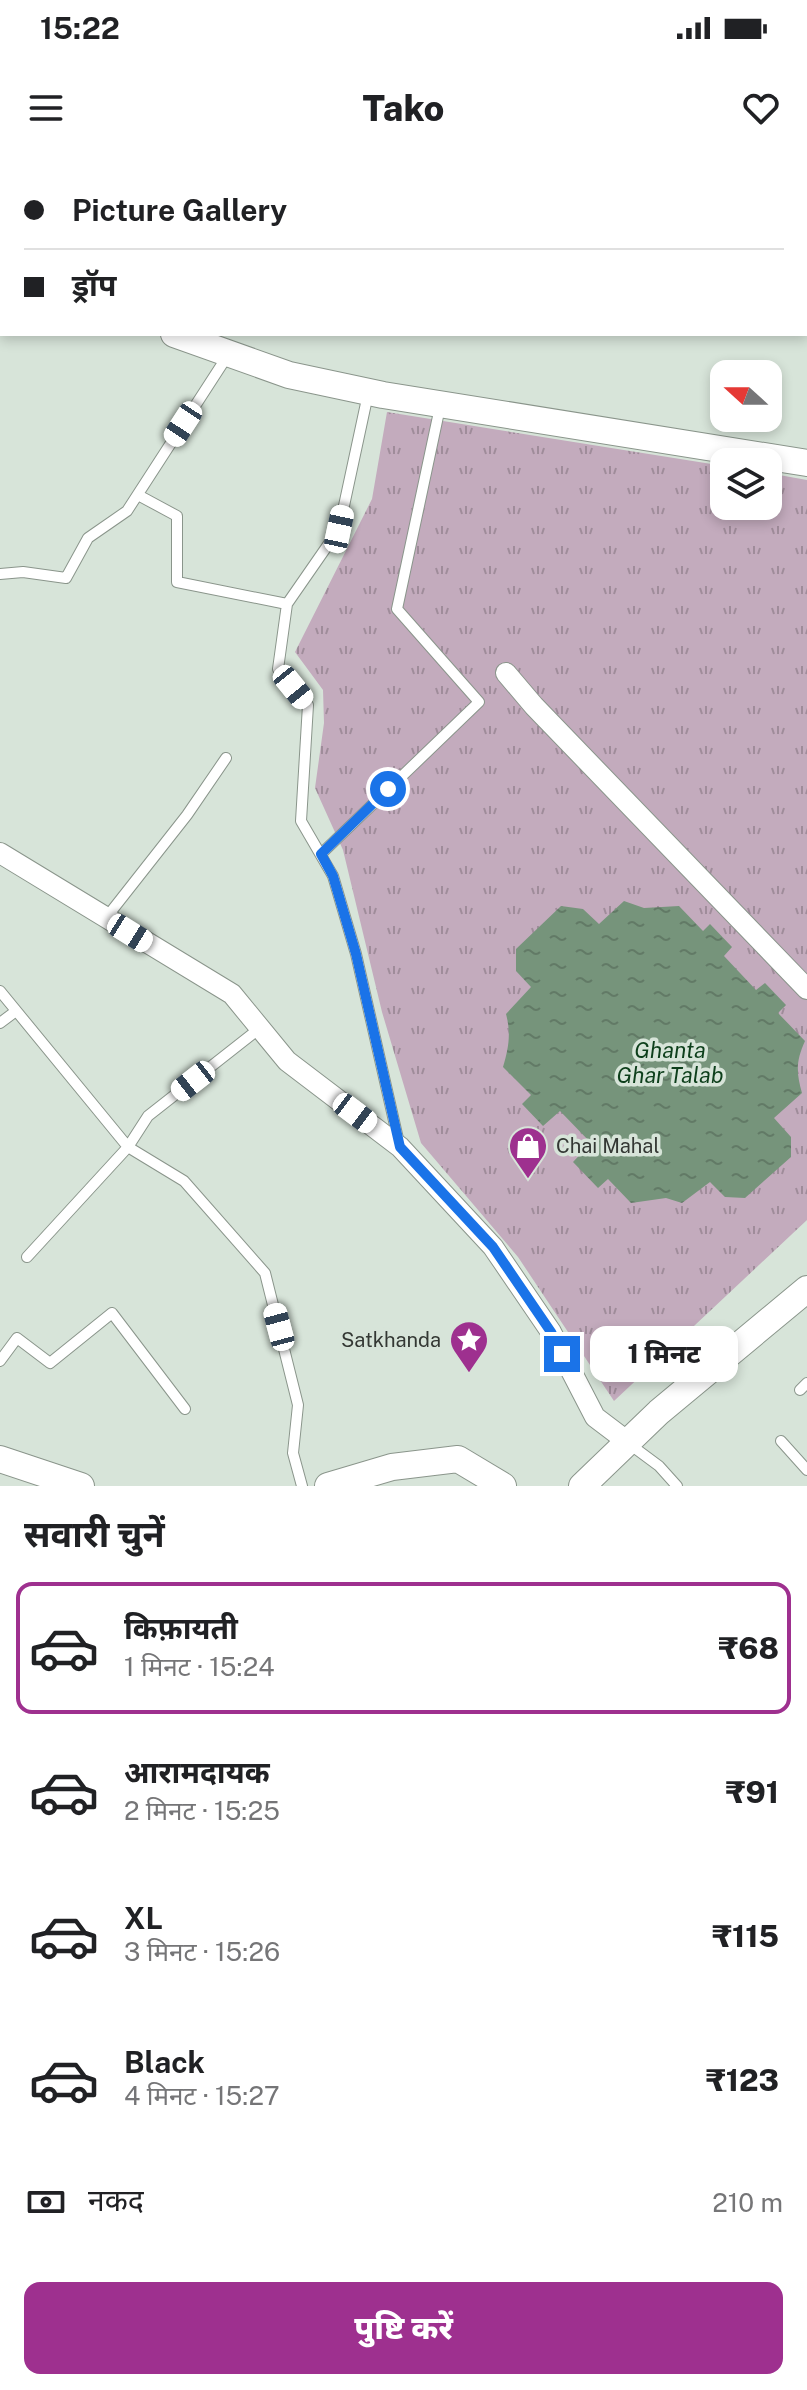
<!DOCTYPE html>
<html lang="hi">
<meta charset="utf-8">
<style>
:root{--surface:#fff;--page:#f2f2f2;--text:#202124;--muted:#757577;--line:#e0e0e0;--accent:#9e308f}
body{margin:0;font-family:"Public Sans","Noto Sans Devanagari",sans-serif;background:var(--page);color:var(--text);height:100vh;display:flex;flex-direction:column;font-size:30px;white-space:nowrap}
*{box-sizing:border-box;margin:0}
p{font-size:26px;color:var(--muted)}
.icon{flex:none;width:44px;height:44px;fill:none;stroke:currentColor;stroke-width:2;stroke-linecap:round;stroke-linejoin:round}
.map{position:relative;height:1326px;overflow:hidden}
.drawer{display:flex;flex-direction:column;background:var(--surface);flex:1}
.drawer>*{flex:none}
.banner{position:absolute;left:0px;top:0px;width:808px;height:176px;box-shadow:0 4px 12px #0003;display:grid;align-content:center;height:176px;padding:0 24px;background:var(--surface)}
.needle{width:52px;rotate:291deg}
.fabs{position:absolute;left:710px;top:200px;display:grid;gap:16px}
.fabs a{display:grid;place-items:center;width:72px;height:72px;border-radius:16px;background:var(--surface);box-shadow:0 4px 12px #0003;font-size:40px}
.end{position:absolute;width:36px;height:36px;margin:-18px;border:10px solid #1a73e8;background:#fff;box-shadow:0 0 0 4px #fff}
.from{border-radius:50%}
.bubble{position:absolute;height:56px;border-radius:16px;background:var(--surface);box-shadow:0 4px 12px #0003;font-size:26px;font-weight:800;line-height:56px;text-align:center}
.car{position:absolute;width:24px;height:48px;margin:-24px -12px;border-radius:10px;box-shadow:0 0 6px 2px #0007;background:linear-gradient(#fff 24%,#345 0 40%,#fff 0 76%,#345 0 86%,#fff 0)}
.banner b{display:flex;align-items:center;gap:28px;height:76px;font-size:30px}
.banner b+b{border-top:2px solid var(--line)}
.banner i{width:20px;height:20px;background:var(--text)}
ul{padding:0;list-style:none}
li{display:flex;align-items:center;gap:24px;height:132px;margin:0 16px 12px;padding:0 8px;border:4px solid transparent;border-radius:16px}
li div{flex:1}
li b{display:block;font-size:30px}
li em{font-style:normal;font-weight:800}
li.on{border-color:var(--accent)}
li>.icon{width:72px;height:72px;stroke-width:1.5}
h2{padding:0 24px;font-size:36px;line-height:96px}
.pay{display:flex;align-items:center;gap:20px;height:88px;padding:0 24px;font-size:30px}
.pay p{margin-inline-start:auto}
.cta{display:flex;gap:16px;margin-top:auto;padding:16px 24px}
.cta a{flex:1;height:92px;border-radius:16px;background:var(--accent);color:#fff;font-size:32px;font-weight:800;line-height:92px;text-align:center}
.status{display:flex;justify-content:space-between;align-items:center;height:56px;padding:0 40px;background:var(--surface);direction:ltr}
.status svg{height:22px;fill:currentColor}
header{display:flex;justify-content:space-between;align-items:center;height:104px;padding:0 24px;background:var(--surface);font-size:36px;font-weight:800}
.map>svg:first-child{display:block}
.grass{fill:url(#grass-tufts)}
.water{fill:url(#water-ripples)}
.lines{fill:none;stroke-linecap:round;stroke-linejoin:round}
.service-casing{stroke:#8a958b;stroke-width:12}
.minor-casing{stroke:#8a958b;stroke-width:22}
.tertiary-casing{stroke:#8a958b;stroke-width:28}
.secondary-casing{stroke:#8a958b;stroke-width:30}
.service{stroke:#fff;stroke-width:10}
.minor{stroke:#fff;stroke-width:20}
.tertiary{stroke:#fff;stroke-width:26}
.secondary{stroke:#e8d6e5;stroke-width:28}
.route{stroke:#1a73e8;stroke-width:10}
.labels{text-anchor:middle;stroke-width:7;stroke-linejoin:round;paint-order:stroke}
.poi-label{font-size:20px;fill:#343834;stroke:#d7e4d9;text-anchor:start}
.water-label{font-size:22px;font-style:italic;fill:#0d3f1b;stroke:#d7e4d9}
</style>
<div class="status"><b>15:22</b><svg viewBox="0 0 49 12"><path d="M0 12V9h3v3zM5 12V6h3v6zM10 12V3h3v9zM15 12V0h3v12zM26 1h20v11H26zM47 4h2v5h-2z"/></svg></div>
<header><svg class="icon" aria-label="menu" viewBox="0 0 24 24"><path d="M4 6h16M4 12h16M4 18h16"/></svg>Tako<svg class="icon" aria-label="heart" viewBox="0 0 24 24"><path d="M12 20l-8-8c-3-5 5-10 8-4 3-6 11-1 8 4z"/></svg></header>
<div class="map">
<svg width="807" height="1326" viewBox="0 0 807 1326">
<defs>
<pattern id="grass-tufts" width="24" height="20" patternUnits="userSpaceOnUse" patternTransform="scale(2)"><rect width="24" height="20" fill="#c3abbd"/><path d="M3 7l-1-3M5 7V3M7 7l1-3M15 17l-1-3M17 17v-4M19 17l1-3" fill="none" stroke="#9f8c9a"/></pattern>
<pattern id="water-ripples" width="26" height="14" patternUnits="userSpaceOnUse" patternTransform="scale(2)"><rect width="26" height="14" fill="#76947b"/><path d="M2 4q2-2 4 0t4 0M15 11q2-2 4 0t4 0" fill="none" stroke="#627a66"/></pattern>
</defs>
<rect width="100%" height="100%" fill="#d7e4d9"/>
<!-- grass -->
<path class="grass" d="M387,252L724,306V346H768V313L807,320V1060L614,1241L518,1097L421,983L382,852L343,690L315,628L324,563L323,530L295,492L372,339Z"/>
<!-- water -->
<path class="water" d="M624,741L644,748L679,746L703,771L710,764L732,787L724,796L756,830L765,823L786,845L778,853L805,881C796,901 796,912 802,933L774,958L791,977V997L745,1038L725,1037L710,1022L682,1043L666,1038L631,1043L608,1019L598,1028L573,1002L591,983L560,951L543,966L522,944L531,935L503,907C509,887 511,873 506,854L531,827L516,811V789L561,746L583,749L599,764Z"/>
<g class="lines">
<!-- service casing -->
<g class="service-casing">
<path id="service" d="M368,234L339,369L287,444L278,509L308,545L301,661L333,716L356,794L399,983
M138,335L177,356V422L287,444
M0,414L23,412L66,418L88,378L127,351L228,195
M321,694L479,542L397,449L440,247
M106,758L187,655L226,598
M0,831L128,987L184,1021L265,1113L298,1245L293,1293L302,1326
M0,863L16,851
M27,1097L128,987L148,956L260,868
M0,1201L17,1178L50,1203L112,1153L185,1249
M800,1230L807,1223
M781,1281L807,1310
M628,1283L659,1306L677,1326"/>
</g>
<!-- minor casing -->
<g class="minor-casing">
<path id="minor" d="M0,112L2,113
M506,513L534,546L807,829
M0,693L232,834L287,901L400,987L493,1087L551,1172L595,1257L628,1282"/>
</g>
<!-- tertiary casing -->
<g class="tertiary-casing">
<path id="tertiary" d="M174,174L289,215L383,235L807,303
M0,1299L81,1326
M328,1326L392,1307L458,1299L503,1326
M582,1326L659,1252L807,1129"/>
</g>
<!-- secondary casing -->
<g class="secondary-casing">
<path id="secondary" d="M806,15H807
M0,19H2
M0,44H2
M806,48H807"/>
</g>
<!-- service -->
<use href="#service" class="service"/>
<!-- minor -->
<use href="#minor" class="minor"/>
<!-- tertiary -->
<use href="#tertiary" class="tertiary"/>
<!-- secondary -->
<use href="#secondary" class="secondary"/>
</g>
<g class="lines">
<!-- route -->
<path class="route" d="M388,629L321,694L333,716L356,794L400,987L493,1087L551,1172L562,1194"/>
</g>
<!-- icons -->
<defs>
<g id="shop-pin" transform="scale(2)"><path d="M0 17L-7.5 6A9.5 9.5 0 1 1 7.5 6Z" fill="#9e308f" stroke="#d7e4d9"/><path d="M-5-2.5h2.3a2.7 3.5 0 0 1 5.4 0H5L5.5 6h-11ZM-1.5-2.5h3a1.5 2.3 0 0 0-3 0Z" fill="#fff"/></g>
<g id="sight-pin" transform="scale(2)"><path d="M0 17L-7.5 6A9.5 9.5 0 1 1 7.5 6Z" fill="#9e308f" stroke="#d7e4d9"/><path d="M0-6L1.8-2.2L6-1.7L2.9 1.2L3.7 5.4L0 3.3L-3.7 5.4L-2.9 1.2L-6-1.7L-1.8-2.2Z" fill="#fff"/></g>
</defs>
<g fill-rule="evenodd">
<use href="#shop-pin" x="528" y="986"/>
<use href="#sight-pin" x="469" y="1180"/>
</g>
<g class="labels">
<!-- poi labels -->
<g class="poi-label">
<text x="556" y="993">Chai Mahal</text>
<text x="441" y="1187" text-anchor="end">Satkhanda</text>
</g>
<!-- water labels -->
<g class="water-label">
<text x="670" y="898">Ghanta<tspan x="670" dy="25">Ghar Talab</tspan></text>
</g>
</g>
</svg>
<div class="fabs">
<a><svg class="needle" viewBox="-14 -14 28 28"><path d="M0-13l5 13h-10z" fill="#e53935"/><path d="M0 13l5-13h-10z" fill="#757577"/></svg></a>
<a><svg class="icon" aria-label="layers" viewBox="0 0 24 24"><path d="M12 4l9 5-9 5-9-5zM3 14l9 5 9-5"/></svg></a>
</div>
<i class="end from" style="left:388px;top:629px"></i>
<i class="end" style="left:562px;top:1194px"></i>
<div class="bubble" style="left:590px;top:1166px;width:148px">1 मिनट</div>
<i class="car" style="left:183px;top:264px;rotate:213deg"></i>
<i class="car" style="left:339px;top:369px;rotate:12deg"></i>
<i class="car" style="left:293px;top:527px;rotate:141deg"></i>
<i class="car" style="left:130px;top:773px;rotate:122deg"></i>
<i class="car" style="left:193px;top:921px;rotate:232deg"></i>
<i class="car" style="left:355px;top:953px;rotate:127deg"></i>
<i class="car" style="left:279px;top:1167px;rotate:345deg"></i>
<div class="banner">
<b><i class="from"></i>Picture Gallery</b>
<b><i></i>ड्रॉप</b>
</div>
</div>
<section class="drawer">
<h2>सवारी चुनें</h2>
<ul>
<li class="on"><svg class="icon" aria-label="car" viewBox="0 0 24 24"><path d="M5 17H2v-5l4-1 3-4h7l3 4 3 1v5h-3M9 17h6M6 11h13"/><circle cx="7" cy="17" r="2"/><circle cx="17" cy="17" r="2"/></svg><div><b>किफ़ायती</b><p>1 मिनट · 15:24</p></div><em>₹68</em></li>
<li><svg class="icon" aria-label="car" viewBox="0 0 24 24"><path d="M5 17H2v-5l4-1 3-4h7l3 4 3 1v5h-3M9 17h6M6 11h13"/><circle cx="7" cy="17" r="2"/><circle cx="17" cy="17" r="2"/></svg><div><b>आरामदायक</b><p>2 मिनट · 15:25</p></div><em>₹91</em></li>
<li><svg class="icon" aria-label="car" viewBox="0 0 24 24"><path d="M5 17H2v-5l4-1 3-4h7l3 4 3 1v5h-3M9 17h6M6 11h13"/><circle cx="7" cy="17" r="2"/><circle cx="17" cy="17" r="2"/></svg><div><b>XL</b><p>3 मिनट · 15:26</p></div><em>₹115</em></li>
<li><svg class="icon" aria-label="car" viewBox="0 0 24 24"><path d="M5 17H2v-5l4-1 3-4h7l3 4 3 1v5h-3M9 17h6M6 11h13"/><circle cx="7" cy="17" r="2"/><circle cx="17" cy="17" r="2"/></svg><div><b>Black</b><p>4 मिनट · 15:27</p></div><em>₹123</em></li>
</ul>
<div class="pay"><svg class="icon" aria-label="cash" viewBox="0 0 24 24"><path d="M3 7h18v10H3z"/><circle cx="12" cy="12" r="2"/></svg>नकद<p>210 m</p></div>
<div class="cta"><a>पुष्टि करें</a></div>
</section>
